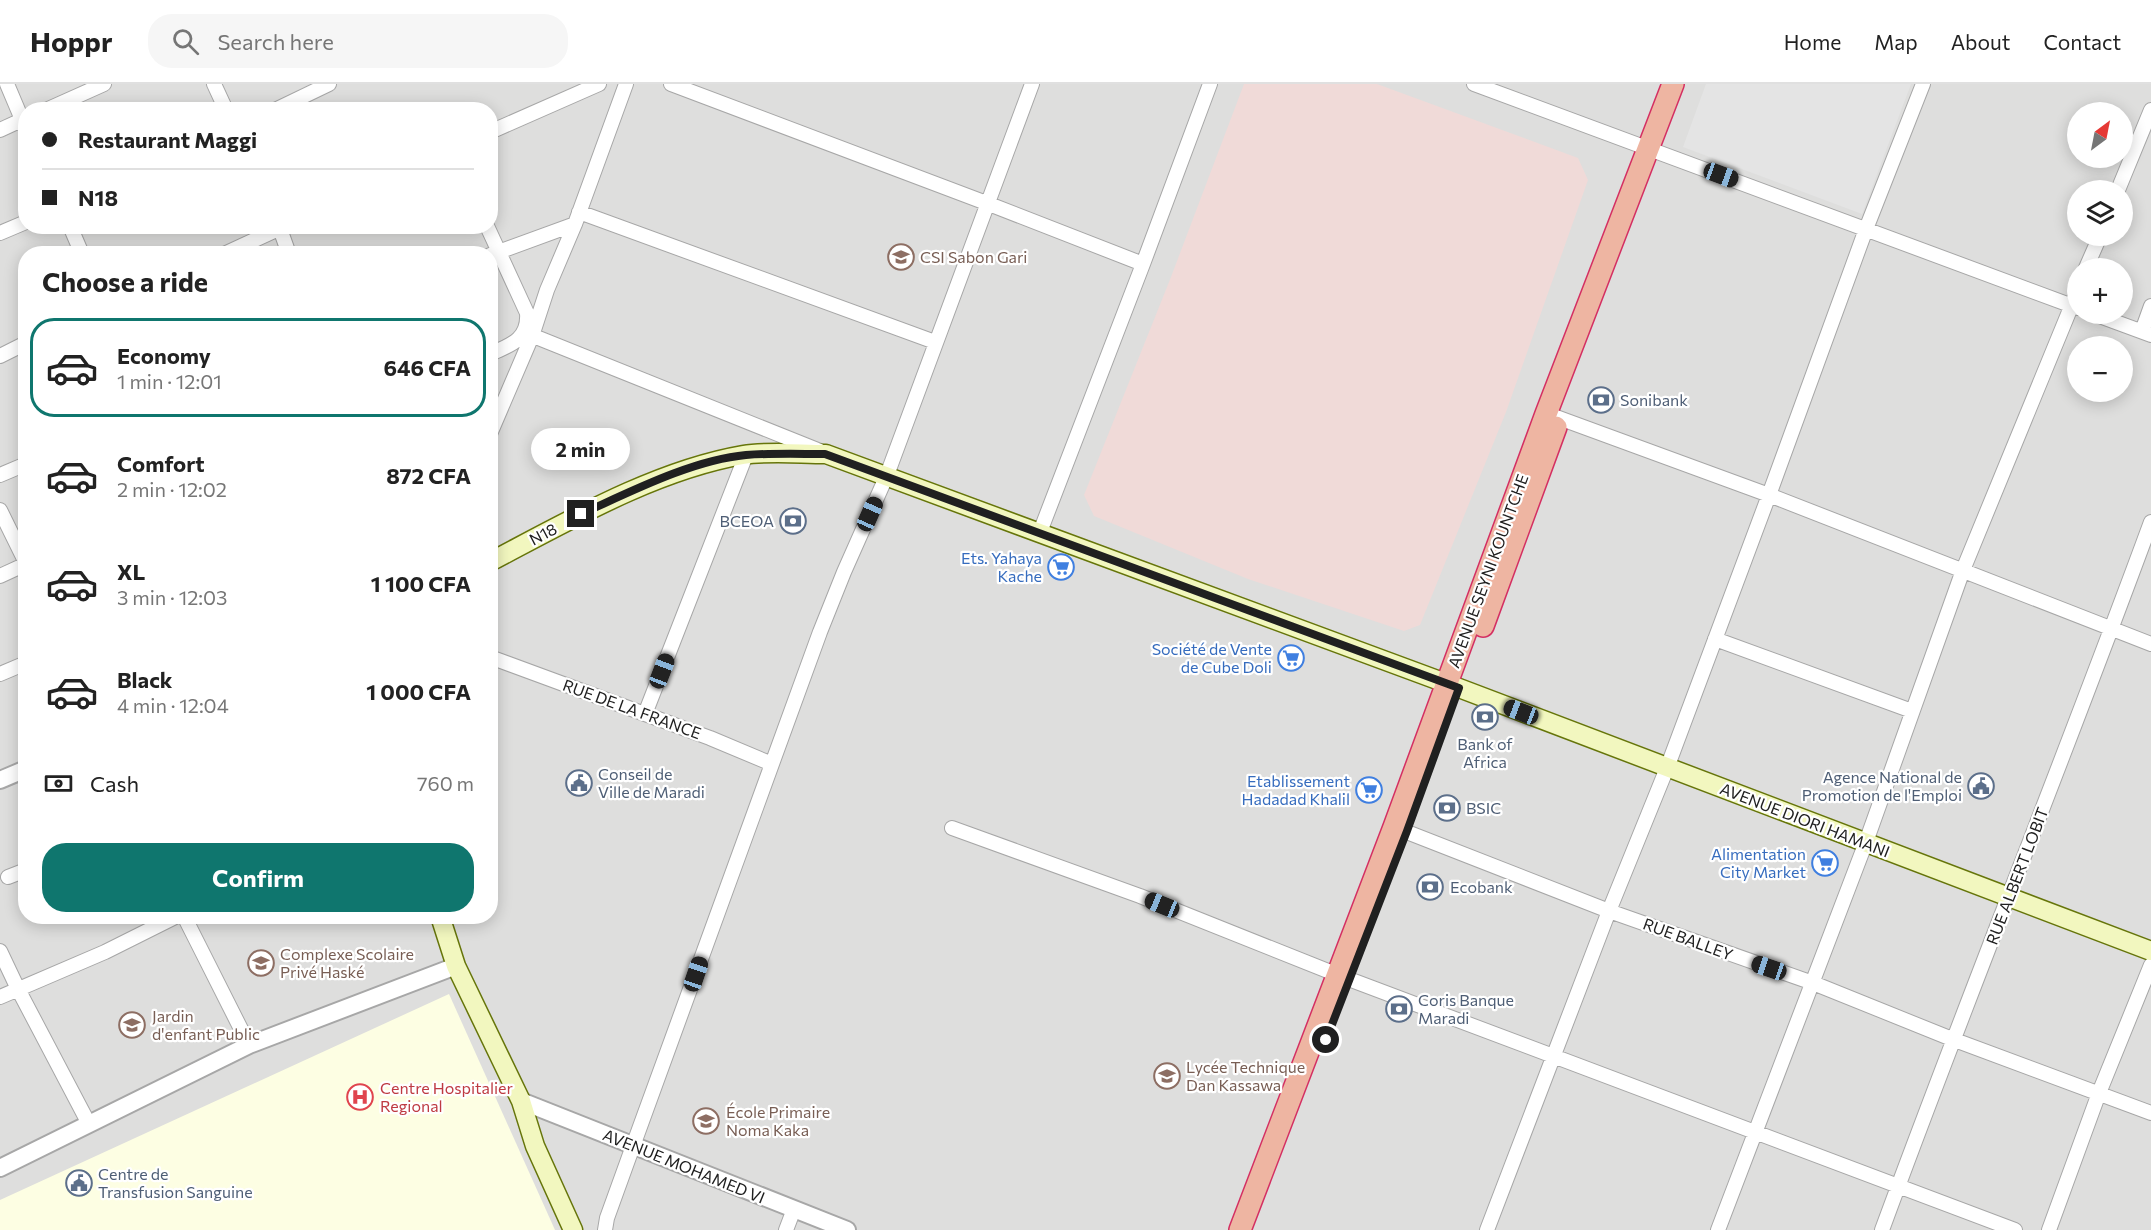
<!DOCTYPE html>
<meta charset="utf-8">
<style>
:root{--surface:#fff;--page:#f6f6f6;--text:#222;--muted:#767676;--line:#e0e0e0;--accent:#0f766e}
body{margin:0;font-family:Commissioner,sans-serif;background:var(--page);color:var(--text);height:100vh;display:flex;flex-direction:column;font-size:22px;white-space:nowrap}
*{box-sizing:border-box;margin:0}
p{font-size:20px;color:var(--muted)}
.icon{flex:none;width:33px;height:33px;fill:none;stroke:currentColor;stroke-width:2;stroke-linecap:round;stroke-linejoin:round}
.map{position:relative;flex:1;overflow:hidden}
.sheet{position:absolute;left:18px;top:162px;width:480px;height:678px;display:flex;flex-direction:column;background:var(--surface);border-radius:24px;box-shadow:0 3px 15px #0003}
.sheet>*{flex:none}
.banner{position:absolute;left:18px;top:18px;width:480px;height:132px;border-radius:24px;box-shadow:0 3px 15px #0003;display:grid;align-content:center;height:132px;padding:0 24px;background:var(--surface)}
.needle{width:39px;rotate:32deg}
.tools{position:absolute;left:2067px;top:18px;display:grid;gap:12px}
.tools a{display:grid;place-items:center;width:66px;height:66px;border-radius:50%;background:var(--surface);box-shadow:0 3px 15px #0003;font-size:30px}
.end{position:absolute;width:27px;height:27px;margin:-14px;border:8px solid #202020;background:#fff;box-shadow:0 0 0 3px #fff}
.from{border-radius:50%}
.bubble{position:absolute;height:42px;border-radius:21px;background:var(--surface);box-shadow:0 3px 15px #0003;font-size:20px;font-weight:700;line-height:42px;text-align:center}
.car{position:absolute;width:18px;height:36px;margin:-18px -9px;border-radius:8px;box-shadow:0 0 4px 2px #0007;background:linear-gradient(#222 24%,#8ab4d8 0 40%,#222 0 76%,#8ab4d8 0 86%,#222 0)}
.banner b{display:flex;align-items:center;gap:21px;height:57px;font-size:22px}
.banner b+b{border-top:2px solid var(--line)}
.banner i{width:15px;height:15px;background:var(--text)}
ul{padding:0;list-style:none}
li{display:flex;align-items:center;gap:18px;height:99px;margin:0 12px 9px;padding:0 12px;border:3px solid transparent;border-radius:24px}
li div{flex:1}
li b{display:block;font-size:22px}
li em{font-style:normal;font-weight:700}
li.on{border-color:var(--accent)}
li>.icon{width:54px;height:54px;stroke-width:1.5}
h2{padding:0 24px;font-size:27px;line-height:72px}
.pay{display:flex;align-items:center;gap:15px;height:66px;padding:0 24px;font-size:22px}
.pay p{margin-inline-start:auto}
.primary-button{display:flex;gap:12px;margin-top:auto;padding:12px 24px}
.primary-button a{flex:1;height:69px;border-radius:24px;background:var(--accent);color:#fff;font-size:24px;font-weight:700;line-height:69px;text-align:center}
header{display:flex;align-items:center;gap:36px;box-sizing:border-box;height:84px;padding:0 30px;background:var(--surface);border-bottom:2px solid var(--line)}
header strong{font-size:28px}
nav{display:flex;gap:33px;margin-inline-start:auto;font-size:21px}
.search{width:420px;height:54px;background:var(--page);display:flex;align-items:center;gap:15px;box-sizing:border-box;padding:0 21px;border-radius:24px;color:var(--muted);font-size:22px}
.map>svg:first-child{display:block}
.residential{fill:#dededd;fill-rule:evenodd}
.commercial{fill:#f0dad8}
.education{fill:#fdfee3}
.parking{fill:#e4e4e4}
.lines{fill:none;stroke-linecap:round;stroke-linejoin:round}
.minor-casing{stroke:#a7a7a7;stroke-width:16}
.tertiary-casing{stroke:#a7a7a7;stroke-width:20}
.secondary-casing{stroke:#66750a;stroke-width:21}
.trunk-casing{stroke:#d42f62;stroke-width:24}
.minor{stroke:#fff;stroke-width:14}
.tertiary{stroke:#fff;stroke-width:16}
.secondary{stroke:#f2f7bf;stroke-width:18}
.trunk{stroke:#eeb5a2;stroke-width:21}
.route{stroke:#202020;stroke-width:8}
.labels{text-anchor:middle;stroke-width:4.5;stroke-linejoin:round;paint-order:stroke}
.education-label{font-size:16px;fill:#785e54;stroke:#fff;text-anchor:start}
.service-label{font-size:16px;fill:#4e5e75;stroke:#fff;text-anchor:start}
.street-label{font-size:16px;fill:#202020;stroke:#fff}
.shop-label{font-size:16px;fill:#366cbe;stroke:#fff;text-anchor:end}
.health-label{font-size:16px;fill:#be3a42;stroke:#fff;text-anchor:start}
</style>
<header>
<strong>Hoppr</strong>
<div class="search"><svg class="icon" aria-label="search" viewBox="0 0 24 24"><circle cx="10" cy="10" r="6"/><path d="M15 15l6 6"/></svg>Search here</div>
<nav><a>Home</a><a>Map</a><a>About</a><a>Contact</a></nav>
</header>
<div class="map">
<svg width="2151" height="1146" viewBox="0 0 2151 1146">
<rect width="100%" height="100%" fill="#f0eee7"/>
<!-- residential -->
<path class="residential" d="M0,0H2151V1146H0ZM26,26H490V142H26ZM2078,28H2122V74H2078ZM2078,106H2122V152H2078ZM26,170H490V832H26ZM2078,184H2122V230H2078ZM2078,262H2122V308H2078Z"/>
<!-- commercial -->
<path class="commercial" d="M1244,0H1377L1578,74L1588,96L1506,328L1420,541L1404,547L1248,495L1094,432L1084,411L1171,193Z"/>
<!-- education -->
<path class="education" d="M449,910L555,1146H0V1116Z"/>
<!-- parking -->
<path class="parking" d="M1706,0H1911L1862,130L1683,63Z"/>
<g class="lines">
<!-- minor casing -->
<g class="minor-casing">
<path id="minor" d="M7,0L26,45
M214,0L226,26
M671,0L989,120L1143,180
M1474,0L2078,224
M46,26L104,0
M275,26L329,0
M0,46L26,34
M490,48L599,0
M2118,106L2151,26
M579,128L935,258
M70,142L82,170
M279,142L289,170
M487,142L527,229C529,255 511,261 490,270
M0,149L26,138
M224,170L285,142
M490,171L575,140
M2086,184L2100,152
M2094,230L2151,251
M2142,247L2151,222
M526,249L820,367
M0,272L26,259
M1548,330L1769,411L2151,560
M490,350L532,252L547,206L575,140L626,0
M0,391L26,380
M0,426L26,479
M1040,448L1143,180L1210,0
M0,492L26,480
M1715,555L1912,627
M490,573L710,654L772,680
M0,590L26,579
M645,630L746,371
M1394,743L1609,827L1813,899L1952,955L2151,1029
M952,744L1140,812L1338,891L2015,1146
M8,793L26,786
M184,832L249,961
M0,867L18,905L89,1040
M0,913L105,868L177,832
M605,1146L607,1134L633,1062L820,548L844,488L887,391L1032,0
M786,1146L794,1125
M1487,1146L1609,827L1667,684L1769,411L1866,145L1923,0
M1718,1146L1866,758L1963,486L2078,206
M1882,1146C1969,909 2064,675 2151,438
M2049,1146L2099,1009L2151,881"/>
</g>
<!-- tertiary casing -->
<g class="tertiary-casing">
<path id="tertiary" d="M0,696L26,685
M521,1017L847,1146
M0,1084L249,961L456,882"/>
</g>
<!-- secondary casing -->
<g class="secondary-casing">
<path id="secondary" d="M490,478C568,437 656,386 743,371C769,367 799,370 826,370L1459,604L2151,867
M440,832L456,882L521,1017L535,1062L573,1146"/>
</g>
<!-- trunk casing -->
<g class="trunk-casing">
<path id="trunk" d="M1483,542L1556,343
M1240,1146L1394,743L1546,330L1673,0"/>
</g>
<!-- minor -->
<use href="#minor" class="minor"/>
<!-- tertiary -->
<use href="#tertiary" class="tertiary"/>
<!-- secondary -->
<use href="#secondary" class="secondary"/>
<!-- trunk -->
<use href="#trunk" class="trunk"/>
</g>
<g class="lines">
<!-- route -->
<path class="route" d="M581,430C630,408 692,376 746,371C772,369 799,370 825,370L1459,604L1407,747L1326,956"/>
</g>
<!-- icons -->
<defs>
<g id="school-ring" transform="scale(1.35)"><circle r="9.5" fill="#fff" stroke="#8d6e63" stroke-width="1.5"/><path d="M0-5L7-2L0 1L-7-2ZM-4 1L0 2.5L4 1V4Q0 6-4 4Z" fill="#8d6e63"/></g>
<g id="bank-ring" transform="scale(1.35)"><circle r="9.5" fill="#fff" stroke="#5c6f8a" stroke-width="1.5"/><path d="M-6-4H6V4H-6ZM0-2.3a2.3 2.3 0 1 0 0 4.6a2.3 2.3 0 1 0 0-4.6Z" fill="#5c6f8a"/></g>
<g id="supermarket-ring" transform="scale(1.35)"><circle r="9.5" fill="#fff" stroke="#3f7fe0" stroke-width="1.5"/><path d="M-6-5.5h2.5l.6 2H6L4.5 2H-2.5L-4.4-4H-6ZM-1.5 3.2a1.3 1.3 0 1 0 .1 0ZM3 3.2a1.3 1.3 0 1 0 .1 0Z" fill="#3f7fe0"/></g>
<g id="civic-ring" transform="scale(1.35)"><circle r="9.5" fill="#fff" stroke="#5c6f8a" stroke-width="1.5"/><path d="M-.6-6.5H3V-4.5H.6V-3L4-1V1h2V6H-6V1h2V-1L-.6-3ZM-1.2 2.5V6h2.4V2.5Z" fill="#5c6f8a"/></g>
<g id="hospital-ring" transform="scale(1.35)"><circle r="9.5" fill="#fff" stroke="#e0444e" stroke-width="1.5"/><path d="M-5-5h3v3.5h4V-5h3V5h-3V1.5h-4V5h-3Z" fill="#e0444e"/></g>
</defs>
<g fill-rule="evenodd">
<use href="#school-ring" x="901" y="173"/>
<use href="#bank-ring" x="1601" y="316"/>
<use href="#bank-ring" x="793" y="437"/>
<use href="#supermarket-ring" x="1061" y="483"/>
<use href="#supermarket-ring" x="1291" y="574"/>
<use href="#bank-ring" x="1485" y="633"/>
<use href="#civic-ring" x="579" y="699"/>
<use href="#civic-ring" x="1981" y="702"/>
<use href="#supermarket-ring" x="1369" y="706"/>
<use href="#bank-ring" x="1447" y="724"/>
<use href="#supermarket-ring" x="1825" y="779"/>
<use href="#bank-ring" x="1430" y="803"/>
<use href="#school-ring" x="261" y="879"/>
<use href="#bank-ring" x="1399" y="925"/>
<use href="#school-ring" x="132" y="941"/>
<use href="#school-ring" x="1167" y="992"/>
<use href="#hospital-ring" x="360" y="1013"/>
<use href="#school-ring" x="706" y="1037"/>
<use href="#civic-ring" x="79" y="1099"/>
</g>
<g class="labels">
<!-- education labels -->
<g class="education-label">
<text x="920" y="179">CSI Sabon Gari</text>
<text x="280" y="876">Complexe Scolaire<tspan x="280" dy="18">Privé Haské</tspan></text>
<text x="152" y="938">Jardin<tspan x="152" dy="18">d'enfant Public</tspan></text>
<text x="1186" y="989">Lycée Technique<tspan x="1186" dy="18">Dan Kassawa</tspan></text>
<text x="726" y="1034">École Primaire<tspan x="726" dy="18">Noma Kaka</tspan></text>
</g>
<!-- service labels -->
<g class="service-label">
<text x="1620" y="322">Sonibank</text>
<text x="774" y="443" text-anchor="end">BCEOA</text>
<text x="1485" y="666" text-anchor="middle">Bank of<tspan x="1485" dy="18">Africa</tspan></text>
<text x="598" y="696">Conseil de<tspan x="598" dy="18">Ville de Maradi</tspan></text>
<text x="1962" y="699" text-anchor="end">Agence National de<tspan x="1962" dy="18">Promotion de l'Emploi</tspan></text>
<text x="1466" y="730">BSIC</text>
<text x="1450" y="809">Ecobank</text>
<text x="1418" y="922">Coris Banque<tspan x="1418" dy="18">Maradi</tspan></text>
<text x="98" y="1096">Centre de<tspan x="98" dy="18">Transfusion Sanguine</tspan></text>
</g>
<!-- street labels -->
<g class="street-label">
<text transform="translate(543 450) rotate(-28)" y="6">N18</text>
<text transform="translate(1488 487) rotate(-70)" y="6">AVENUE SEYNI KOUNTCHE</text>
<text transform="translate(632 625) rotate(20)" y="6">RUE DE LA FRANCE</text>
<text transform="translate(1805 736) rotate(21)" y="6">AVENUE DIORI HAMANI</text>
<text transform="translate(2017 792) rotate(-69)" y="6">RUE ALBERT LOBIT</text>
<text transform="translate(1688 855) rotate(20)" y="6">RUE BALLEY</text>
<text transform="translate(684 1082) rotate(22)" y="6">AVENUE MOHAMED VI</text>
</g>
<!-- shop labels -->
<g class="shop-label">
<text x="1042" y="480">Ets. Yahaya<tspan x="1042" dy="18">Kache</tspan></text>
<text x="1272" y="571">Société de Vente<tspan x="1272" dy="18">de Cube Doli</tspan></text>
<text x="1350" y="703">Etablissement<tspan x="1350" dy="18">Hadadad Khalil</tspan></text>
<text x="1806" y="776">Alimentation<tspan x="1806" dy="18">City Market</tspan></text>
</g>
<!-- health labels -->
<g class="health-label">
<text x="380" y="1010">Centre Hospitalier<tspan x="380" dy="18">Regional</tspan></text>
</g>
</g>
</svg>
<div class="tools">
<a><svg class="needle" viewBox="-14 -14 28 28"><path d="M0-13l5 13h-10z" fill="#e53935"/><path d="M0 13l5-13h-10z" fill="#767676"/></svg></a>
<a><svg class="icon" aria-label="layers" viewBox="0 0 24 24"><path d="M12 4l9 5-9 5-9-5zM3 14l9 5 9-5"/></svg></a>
<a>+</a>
<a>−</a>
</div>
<i class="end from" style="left:1326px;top:956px"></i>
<i class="end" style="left:581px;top:430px"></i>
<div class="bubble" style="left:531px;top:344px;width:99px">2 min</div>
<i class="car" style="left:1721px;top:91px;rotate:110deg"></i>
<i class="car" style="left:870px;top:430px;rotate:24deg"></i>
<i class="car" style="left:662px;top:587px;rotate:21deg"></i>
<i class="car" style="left:1521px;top:628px;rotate:291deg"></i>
<i class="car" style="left:1162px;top:821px;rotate:292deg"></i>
<i class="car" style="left:1769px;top:884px;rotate:289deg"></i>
<i class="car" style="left:696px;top:890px;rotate:19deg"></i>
<div class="banner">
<b><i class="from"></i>Restaurant Maggi</b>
<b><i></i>N18</b>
</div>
<section class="sheet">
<h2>Choose a ride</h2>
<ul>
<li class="on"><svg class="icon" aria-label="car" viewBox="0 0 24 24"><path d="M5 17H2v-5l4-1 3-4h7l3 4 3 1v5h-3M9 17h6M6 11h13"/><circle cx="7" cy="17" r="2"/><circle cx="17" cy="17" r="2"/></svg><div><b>Economy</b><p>1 min · 12:01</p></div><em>646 CFA</em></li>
<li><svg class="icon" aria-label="car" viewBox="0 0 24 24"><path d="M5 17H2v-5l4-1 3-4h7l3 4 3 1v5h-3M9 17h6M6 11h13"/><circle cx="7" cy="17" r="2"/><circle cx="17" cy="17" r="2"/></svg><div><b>Comfort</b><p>2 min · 12:02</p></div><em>872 CFA</em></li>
<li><svg class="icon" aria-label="car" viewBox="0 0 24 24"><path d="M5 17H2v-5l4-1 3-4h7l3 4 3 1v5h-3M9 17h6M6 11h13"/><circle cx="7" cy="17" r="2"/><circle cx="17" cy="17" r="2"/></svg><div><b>XL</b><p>3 min · 12:03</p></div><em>1 100 CFA</em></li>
<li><svg class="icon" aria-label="car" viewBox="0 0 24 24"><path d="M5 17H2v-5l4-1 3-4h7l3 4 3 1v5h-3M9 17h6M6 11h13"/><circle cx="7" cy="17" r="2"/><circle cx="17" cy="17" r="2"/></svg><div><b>Black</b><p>4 min · 12:04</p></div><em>1 000 CFA</em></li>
</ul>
<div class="pay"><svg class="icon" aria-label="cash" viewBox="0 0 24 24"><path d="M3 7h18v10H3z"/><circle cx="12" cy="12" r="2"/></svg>Cash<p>760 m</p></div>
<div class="primary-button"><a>Confirm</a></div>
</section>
</div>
